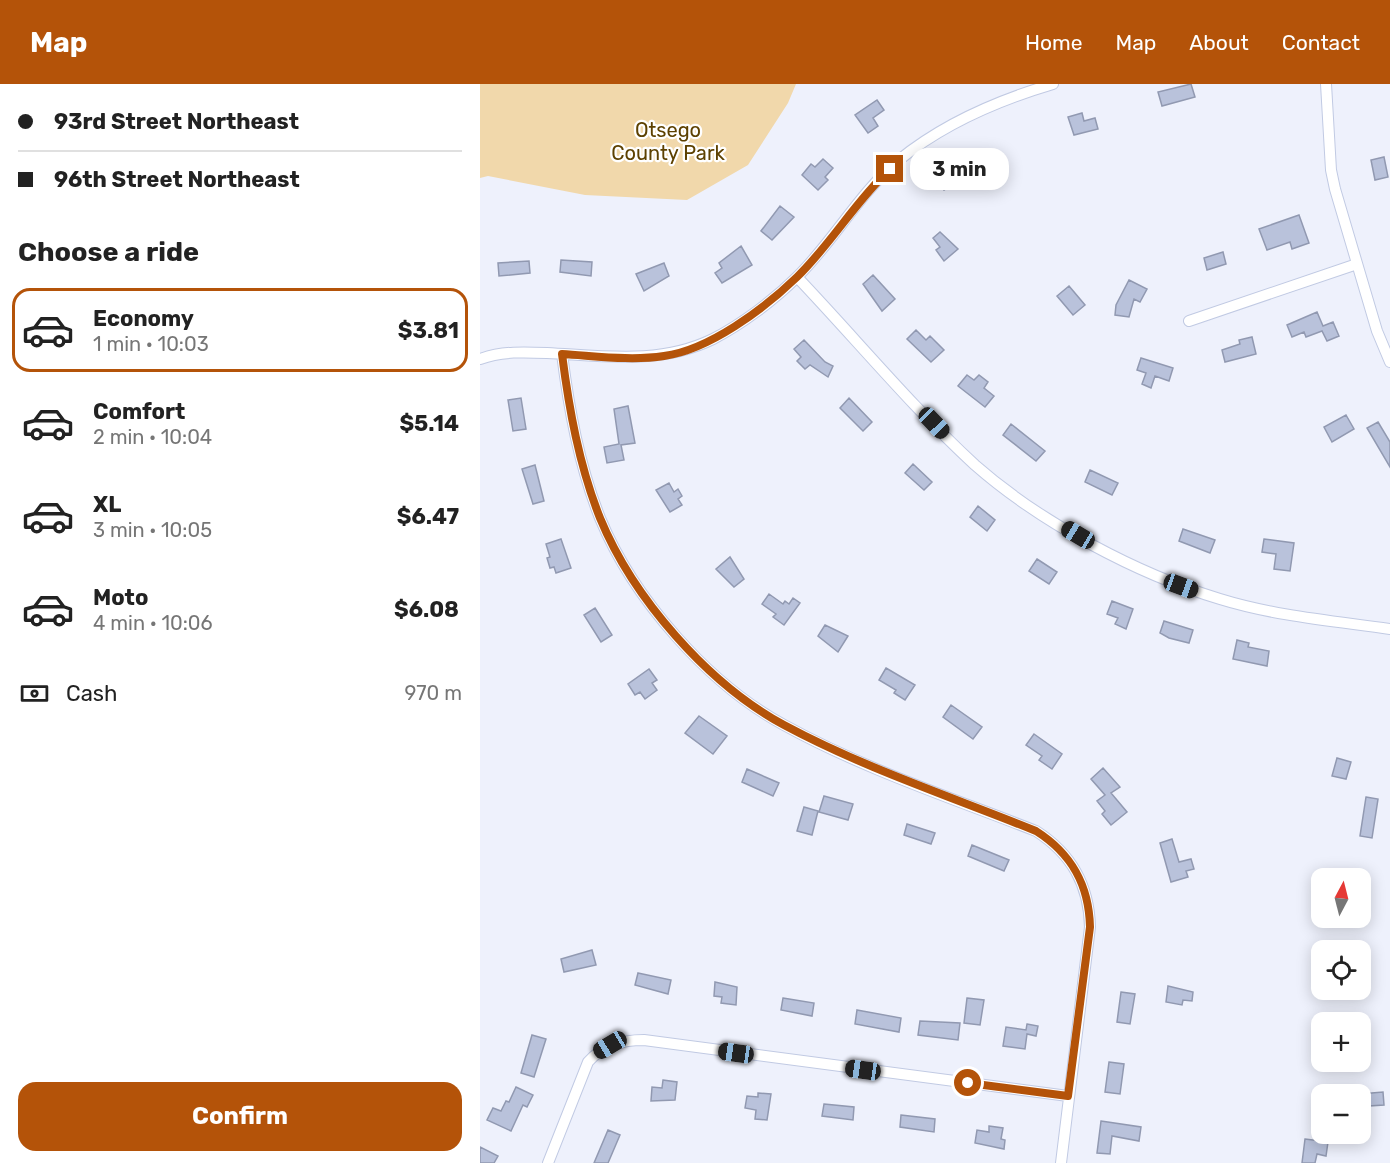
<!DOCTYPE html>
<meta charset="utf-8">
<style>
:root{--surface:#fff;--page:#f6f6f6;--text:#222;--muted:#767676;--line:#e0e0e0;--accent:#b45309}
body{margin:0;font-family:Rubik,sans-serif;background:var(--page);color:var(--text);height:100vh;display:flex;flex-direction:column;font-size:22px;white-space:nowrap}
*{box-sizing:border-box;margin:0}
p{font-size:20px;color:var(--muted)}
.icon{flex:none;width:33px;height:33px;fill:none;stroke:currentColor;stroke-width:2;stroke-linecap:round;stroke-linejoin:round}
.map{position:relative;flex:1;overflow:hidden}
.side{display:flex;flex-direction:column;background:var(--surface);width:480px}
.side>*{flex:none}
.top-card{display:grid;align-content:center;height:132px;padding:0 18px;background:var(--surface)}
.needle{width:39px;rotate:7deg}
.controls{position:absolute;left:831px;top:784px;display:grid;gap:12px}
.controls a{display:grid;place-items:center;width:60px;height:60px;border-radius:12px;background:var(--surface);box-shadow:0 3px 15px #0003;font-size:30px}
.end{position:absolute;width:27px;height:27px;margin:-14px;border:8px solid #b45309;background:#fff;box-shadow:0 0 0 3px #fff}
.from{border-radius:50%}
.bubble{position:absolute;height:42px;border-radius:18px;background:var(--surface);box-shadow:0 3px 15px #0003;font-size:20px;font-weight:700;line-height:42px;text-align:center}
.car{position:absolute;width:18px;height:36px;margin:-18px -9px;border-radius:8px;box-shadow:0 0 4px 2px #0007;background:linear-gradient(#222 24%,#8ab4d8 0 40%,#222 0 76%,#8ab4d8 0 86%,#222 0)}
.top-card b{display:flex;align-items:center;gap:21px;height:57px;font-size:22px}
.top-card b+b{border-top:2px solid var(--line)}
.top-card i{width:15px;height:15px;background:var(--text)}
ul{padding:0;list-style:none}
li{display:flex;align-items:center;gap:18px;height:84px;margin:0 12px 9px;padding:0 6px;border:3px solid transparent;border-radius:18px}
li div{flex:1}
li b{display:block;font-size:22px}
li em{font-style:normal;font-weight:700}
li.selected{border-color:var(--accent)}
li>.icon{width:54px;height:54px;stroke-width:1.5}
h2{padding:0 18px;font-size:27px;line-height:72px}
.pay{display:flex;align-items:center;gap:15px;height:66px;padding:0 18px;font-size:22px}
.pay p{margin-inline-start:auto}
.primary-button{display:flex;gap:12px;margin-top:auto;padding:12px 18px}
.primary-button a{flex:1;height:69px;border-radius:18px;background:var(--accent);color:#fff;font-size:24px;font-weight:700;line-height:69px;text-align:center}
header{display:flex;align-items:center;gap:36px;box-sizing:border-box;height:84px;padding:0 30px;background:var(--accent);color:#fff}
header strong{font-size:28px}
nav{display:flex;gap:33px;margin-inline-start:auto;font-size:21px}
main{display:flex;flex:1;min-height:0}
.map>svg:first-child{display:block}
.green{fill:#f1d8ab}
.building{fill:#b9c2db;stroke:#9199b1;stroke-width:1.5}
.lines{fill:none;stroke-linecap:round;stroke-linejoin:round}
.street-casing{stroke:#c1cae3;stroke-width:12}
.street{stroke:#fff;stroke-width:10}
.route{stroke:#b45309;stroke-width:8}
.labels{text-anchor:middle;stroke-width:4.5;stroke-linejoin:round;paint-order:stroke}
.park-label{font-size:20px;fill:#5d4100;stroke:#fff}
</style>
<header>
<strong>Map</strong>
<nav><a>Home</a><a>Map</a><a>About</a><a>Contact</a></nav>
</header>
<main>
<section class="side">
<div class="top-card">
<b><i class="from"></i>93rd Street Northeast</b>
<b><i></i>96th Street Northeast</b>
</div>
<h2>Choose a ride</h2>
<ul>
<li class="selected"><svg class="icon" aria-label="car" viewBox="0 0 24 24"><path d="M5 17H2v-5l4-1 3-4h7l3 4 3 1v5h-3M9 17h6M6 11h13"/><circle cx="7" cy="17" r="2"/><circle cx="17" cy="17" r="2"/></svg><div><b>Economy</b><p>1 min · 10:03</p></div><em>$3.81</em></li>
<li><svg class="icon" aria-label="car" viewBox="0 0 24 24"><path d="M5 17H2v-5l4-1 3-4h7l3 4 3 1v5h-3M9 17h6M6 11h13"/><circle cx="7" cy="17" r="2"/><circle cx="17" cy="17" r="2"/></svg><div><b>Comfort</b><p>2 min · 10:04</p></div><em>$5.14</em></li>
<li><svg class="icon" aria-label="car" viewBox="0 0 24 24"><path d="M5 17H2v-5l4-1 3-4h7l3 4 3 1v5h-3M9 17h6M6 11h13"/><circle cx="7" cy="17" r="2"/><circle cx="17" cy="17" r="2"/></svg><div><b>XL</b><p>3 min · 10:05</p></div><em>$6.47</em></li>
<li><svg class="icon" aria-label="car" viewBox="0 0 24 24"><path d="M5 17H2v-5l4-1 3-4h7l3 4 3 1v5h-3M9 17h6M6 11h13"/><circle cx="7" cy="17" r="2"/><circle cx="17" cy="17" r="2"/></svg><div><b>Moto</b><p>4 min · 10:06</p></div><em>$6.08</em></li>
</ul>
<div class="pay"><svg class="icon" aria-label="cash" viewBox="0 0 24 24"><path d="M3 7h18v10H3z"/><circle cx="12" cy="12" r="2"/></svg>Cash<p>970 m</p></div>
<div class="primary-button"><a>Confirm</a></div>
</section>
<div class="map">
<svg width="910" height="1079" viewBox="0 0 910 1079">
<rect width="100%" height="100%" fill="#eef1fc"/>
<!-- green -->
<path class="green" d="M0,0H316L308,19L268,81L207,116L105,111L8,92L0,94Z"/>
<!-- building -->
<path class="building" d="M711,0L715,13L682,22L678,8Z
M397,16L404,26L393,34L398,42L388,49L375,31Z
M602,29L604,37L615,34L618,45L594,51L588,33Z
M904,73L908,93L895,96L891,76Z
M343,75L353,84L345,93L348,96L338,106L322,91L331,80L335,83Z
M482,79L489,91L464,106L457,96Z
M300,122L314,133L292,156L281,147Z
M819,131L829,159L812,165L810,158L787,166L779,145Z
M460,148L478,165L464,177L456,166L460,163L453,154Z
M261,162L272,181L242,199L235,189L242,184L239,179Z
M743,168L746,180L727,186L724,174Z
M81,176L112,178L111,192L80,188Z
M49,177L50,189L19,192L18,179Z
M184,179L189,192L164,207L156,190Z
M393,191L415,215L402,227L383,200Z
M649,196L667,205L660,218L654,215L649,233L635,231L636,221Z
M589,202L605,221L593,231L577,212Z
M837,228L843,242L853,238L859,252L847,257L842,247L826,253L824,248L812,253L807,241Z
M436,246L446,256L450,252L464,266L451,278L427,255Z
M772,253L776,270L745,278L742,266L760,260L759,256Z
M324,256L345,278L353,282L348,293L330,281L325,285L317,277L321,273L314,265Z
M661,274L693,284L689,297L675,292L671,304L662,300L666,289L657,286Z
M487,291L494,296L499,291L508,298L504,304L514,312L505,323L478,302Z
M41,314L46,345L33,347L28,316Z
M369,314L392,338L383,347L360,324Z
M148,322L155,359L141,361L144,376L127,379L124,363L139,360L134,325Z
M866,331L874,345L852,358L844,343Z
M898,338L910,358V383L887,344Z
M531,340L565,367L556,377L523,351Z
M433,380L452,398L444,406L425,389Z
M55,381L64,417L53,420L42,385Z
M610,386L638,399L632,411L605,398Z
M189,399L194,408L198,405L202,412L198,415L202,421L190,428L176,406Z
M498,422L515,436L507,447L490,433Z
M703,445L735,456L730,469L699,457Z
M81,455L91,484L76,489L74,483L70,484L67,474L70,473L66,460Z
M784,455L814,459L810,487L794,485L796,470L782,468Z
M250,473L264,495L254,503L236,485Z
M557,475L577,488L569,500L549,487Z
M289,510L303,520L305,517L309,520L313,514L320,519L304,541L293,533L296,530L282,520Z
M632,517L653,525L646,545L635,540L638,534L627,530Z
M115,524L132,551L121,558L104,531Z
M684,537L713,546L709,559L689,554L680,549Z
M345,541L368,552L358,568L338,552Z
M757,556L769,559L768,563L789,567L787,582L753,575Z
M406,584L435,601L425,616L414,609L416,606L399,596Z
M169,585L177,596L172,599L177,606L165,615L160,608L155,611L148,600Z
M471,621L502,643L493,655L463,633Z
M219,632L247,652L233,670L205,649Z
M554,650L582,670L572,685L559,676L562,672L546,661Z
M857,674L871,678L866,695L852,692Z
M623,684L640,703L631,709L647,728L631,741L622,730L625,727L617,717L625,711L611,695Z
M267,685L299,699L293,712L262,698Z
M344,712L373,720L368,736L339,728Z
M886,713L898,715L892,754L880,752Z
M324,723L338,727L332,751L317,747Z
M427,740L455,749L451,760L424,751Z
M692,755L699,778L711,775L714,785L706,787L708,793L691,798L680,759Z
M492,761L529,776L524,787L488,772Z
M112,866L116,881L84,888L81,875Z
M158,889L191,896L188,910L155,901Z
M235,898L257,903L256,921L241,919L242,913L234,912Z
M688,902L713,908L712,917L703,916L702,921L686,918Z
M641,908L655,910L650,940L637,938Z
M303,914L334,919L332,932L301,926Z
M487,914L504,916L500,941L484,939Z
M377,926L421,934L419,948L375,940Z
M440,937L480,939L478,956L438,951Z
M547,940L558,942L556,952L547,950L545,965L523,962L526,943L546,946Z
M52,951L66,955L54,993L41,989Z
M629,978L644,980L640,1010L625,1008Z
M183,996L197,998L195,1016L171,1017L172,1003L182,1004Z
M36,1003L53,1011L47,1023L43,1021L31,1047L7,1036L13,1024L21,1027L26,1017L29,1018Z
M903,1008L904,1021L889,1022V1029H880V1010Z
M278,1009L291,1010L287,1036L275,1035L276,1026L265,1024L267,1012L278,1013Z
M344,1020L374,1023L373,1036L342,1032Z
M421,1031L455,1035L454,1048L420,1043Z
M621,1037L661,1043L659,1057L632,1052L630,1070L617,1069Z
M509,1042L523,1044L521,1055L525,1056L524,1065L495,1059L497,1046L509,1048Z
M128,1046L140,1051L128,1079H114Z
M825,1055L848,1058L846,1072L837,1070L835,1079H822Z
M0,1063L18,1072L14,1079H0Z"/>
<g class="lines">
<!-- street casing -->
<g class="street-casing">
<path id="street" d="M846,0L851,86L855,105L897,247L910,278
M317,193C376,255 432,323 495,381C561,439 657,490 740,515C795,532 854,537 910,545
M709,237L877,180
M82,270C89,325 99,381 120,434C153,514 228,600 304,641C384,685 472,714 556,747C592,770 609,801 610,843L581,1079
M0,275C22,267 45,268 67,269C124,272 180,281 233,255C262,240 294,216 317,193C354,157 379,109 419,76C463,40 519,16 573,0
M68,1079L108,978C123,961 142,956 164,956L588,1012"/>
</g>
<!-- street -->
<use href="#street" class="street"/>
</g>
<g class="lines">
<!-- route -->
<path class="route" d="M410,85C375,118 351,160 317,193C284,225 229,266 184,272C151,277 116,272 82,270C89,325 99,381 120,434C153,514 228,600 304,641C384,684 472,713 556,747C592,770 609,801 610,843L588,1012L488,999"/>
</g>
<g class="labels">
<!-- park labels -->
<g class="park-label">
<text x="188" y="53">Otsego<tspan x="188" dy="23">County Park</tspan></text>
</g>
</g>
</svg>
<div class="controls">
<a><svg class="needle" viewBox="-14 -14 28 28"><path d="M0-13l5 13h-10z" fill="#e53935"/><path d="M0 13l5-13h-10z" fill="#767676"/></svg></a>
<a><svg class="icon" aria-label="locate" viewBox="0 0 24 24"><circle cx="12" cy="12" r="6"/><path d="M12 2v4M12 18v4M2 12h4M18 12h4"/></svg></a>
<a>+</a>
<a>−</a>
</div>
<i class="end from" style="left:488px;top:999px"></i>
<i class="end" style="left:410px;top:85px"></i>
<div class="bubble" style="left:430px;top:64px;width:99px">3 min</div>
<i class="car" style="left:454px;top:339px;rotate:136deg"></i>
<i class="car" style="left:598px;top:451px;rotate:301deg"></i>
<i class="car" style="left:701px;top:502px;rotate:110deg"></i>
<i class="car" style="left:130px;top:961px;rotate:239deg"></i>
<i class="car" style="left:256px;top:969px;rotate:278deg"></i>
<i class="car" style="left:383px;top:986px;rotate:278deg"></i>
</div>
</main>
